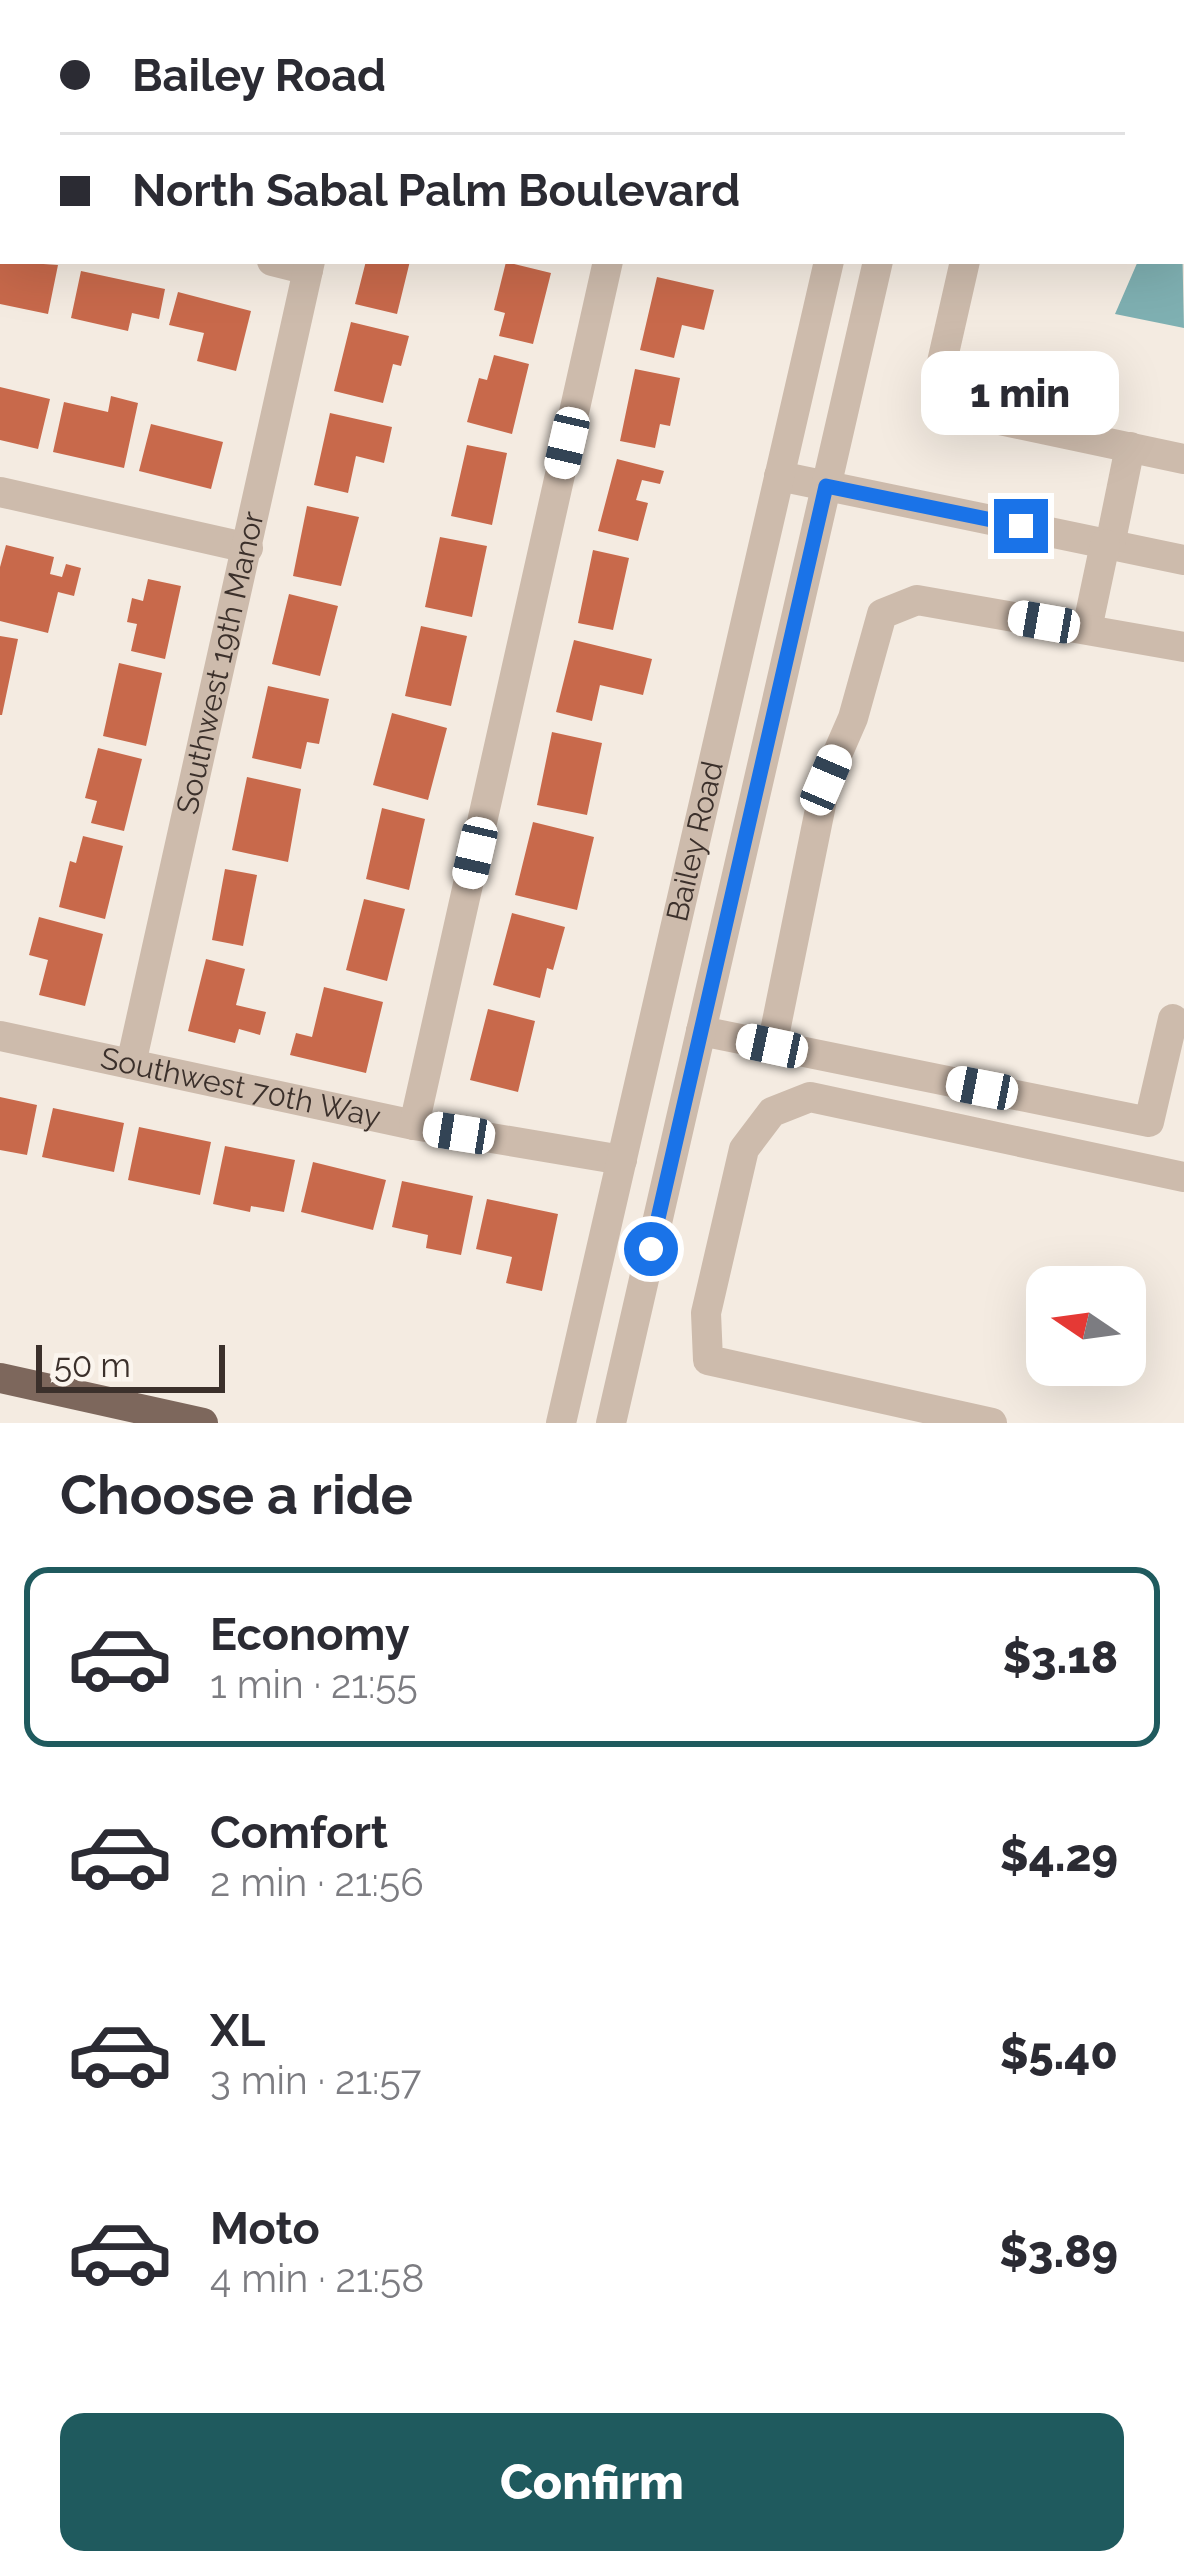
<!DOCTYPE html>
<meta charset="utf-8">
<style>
:root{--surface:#fff;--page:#f2f2f3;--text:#2b2b33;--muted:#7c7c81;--line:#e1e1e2;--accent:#1f5a5e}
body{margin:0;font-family:Raleway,sans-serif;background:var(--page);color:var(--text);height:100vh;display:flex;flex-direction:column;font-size:45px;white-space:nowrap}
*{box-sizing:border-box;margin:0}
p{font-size:39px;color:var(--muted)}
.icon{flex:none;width:66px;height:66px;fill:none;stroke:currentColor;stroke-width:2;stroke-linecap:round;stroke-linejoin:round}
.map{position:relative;height:1423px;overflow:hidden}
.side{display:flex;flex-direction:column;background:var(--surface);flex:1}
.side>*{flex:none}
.top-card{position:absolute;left:0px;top:0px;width:1185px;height:264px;box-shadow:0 12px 48px #0002;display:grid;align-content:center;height:264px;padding:0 60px;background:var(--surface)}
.needle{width:78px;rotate:283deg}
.fabs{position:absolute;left:1026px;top:1266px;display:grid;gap:24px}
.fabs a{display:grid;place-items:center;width:120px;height:120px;border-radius:24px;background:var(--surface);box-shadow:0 12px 48px #0002;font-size:60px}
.scale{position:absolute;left:36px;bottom:30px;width:189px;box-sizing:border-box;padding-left:12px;border:6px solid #3b302b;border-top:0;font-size:33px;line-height:42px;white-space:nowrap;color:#3b302b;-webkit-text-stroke:9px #fbf5ee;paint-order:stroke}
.end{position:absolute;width:54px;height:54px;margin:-27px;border:15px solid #1a73e8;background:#fff;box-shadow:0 0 0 6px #fff}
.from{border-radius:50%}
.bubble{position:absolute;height:84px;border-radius:24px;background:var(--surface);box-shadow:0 12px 48px #0002;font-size:39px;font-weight:800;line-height:84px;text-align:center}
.car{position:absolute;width:36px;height:72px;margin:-36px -18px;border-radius:15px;box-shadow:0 0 9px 3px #0007;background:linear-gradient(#fff 24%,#345 0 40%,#fff 0 76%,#345 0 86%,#fff 0)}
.top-card b{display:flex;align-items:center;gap:42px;height:114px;font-size:45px}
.top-card b+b{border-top:3px solid var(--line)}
.top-card i{width:30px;height:30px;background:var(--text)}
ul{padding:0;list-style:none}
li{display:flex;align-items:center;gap:36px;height:180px;margin:0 24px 18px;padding:0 36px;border:6px solid transparent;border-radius:24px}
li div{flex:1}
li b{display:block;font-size:45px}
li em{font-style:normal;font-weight:800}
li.on{border-color:var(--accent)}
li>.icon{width:108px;height:108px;stroke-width:1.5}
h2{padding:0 60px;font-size:54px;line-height:144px}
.primary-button{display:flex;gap:24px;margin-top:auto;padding:24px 60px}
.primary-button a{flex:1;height:138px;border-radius:24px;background:var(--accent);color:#fff;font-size:48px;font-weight:800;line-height:138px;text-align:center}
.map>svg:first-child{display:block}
.water{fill:#7fb0b2}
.building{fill:#c8694b}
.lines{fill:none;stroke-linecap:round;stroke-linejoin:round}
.minor{stroke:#cdbbac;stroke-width:30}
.major{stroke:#7d675c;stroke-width:30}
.route{stroke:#1a73e8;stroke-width:15}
.labels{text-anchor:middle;stroke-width:12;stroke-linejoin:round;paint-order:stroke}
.street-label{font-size:30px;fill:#3b302b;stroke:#fbf5ee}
</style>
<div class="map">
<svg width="1184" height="1423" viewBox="0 0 1184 1423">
<rect width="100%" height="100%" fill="#f4ebe1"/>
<!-- water -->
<path class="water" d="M1182,237L1184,328L1115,314L1138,261H1182Z"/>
<!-- building -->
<path class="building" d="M0,261L58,265L48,314L0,304Z
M366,261H410L397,314L355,304Z
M506,262L551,273L533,344L499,336L505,313L494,310Z
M81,271L165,289L159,319L132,313L128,331L71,318Z
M657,277L714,290L704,330L682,325L674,358L640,350Z
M178,292L251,311L236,371L197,361L204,333L169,325Z
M351,322L409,336L401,366L393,364L383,403L334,391Z
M494,355L529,364L512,434L467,422L479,378L487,380Z
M635,369L680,378L670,426L660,424L655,448L620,441Z
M0,387L50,399L38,449L0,440Z
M111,396L138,403L124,468L53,452L64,402L108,412Z
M330,413L392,427L384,463L356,456L348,493L314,485Z
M151,424L223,442L211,489L139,471Z
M467,445L507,453L492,525L451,516Z
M617,459L664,471L660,484L642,480L636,500L648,503L638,541L598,531Z
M307,506L359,517L341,586L293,576Z
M440,537L487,546L472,617L425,607Z
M6,545L54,557L50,574L62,577L66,564L81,568L74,596L58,592L48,633L0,621V567Z
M593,550L629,558L613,630L578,623Z
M148,579L181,586L165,659L131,651L137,624L127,622L132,598L143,601Z
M289,594L338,606L320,676L272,664Z
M421,626L467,636L451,706L405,696Z
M0,636L18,639L2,715H0Z
M574,640L652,659L643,695L600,685L592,721L556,712Z
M119,663L162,673L146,746L103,736Z
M268,686L329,699L319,744L307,742L301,769L252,758Z
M392,713L447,728L428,800L373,785Z
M552,732L602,743L587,815L537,805Z
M98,748L142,759L124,831L91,823L97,801L85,798Z
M247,777L301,789L288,862L232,850Z
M382,808L425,819L409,890L366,879Z
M533,822L594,837L577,910L515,895Z
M83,836L123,846L105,919L59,907L70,861L76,863Z
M225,869L257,875L243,946L212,940Z
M364,899L405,909L387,981L346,970Z
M512,913L565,927L553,970L547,968L540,998L493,985Z
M39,917L103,934L85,1006L39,995L48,960L29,955Z
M206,959L245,969L236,1005L266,1012L260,1035L239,1029L235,1043L188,1031Z
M324,987L383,1002L366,1073L290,1055L296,1033L312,1037Z
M488,1009L535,1021L518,1092L470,1080Z
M0,1097L37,1105L27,1155L0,1150Z
M53,1108L124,1123L114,1172L42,1157Z
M139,1127L211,1142L200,1195L128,1180Z
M225,1146L295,1160L284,1212L251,1206L250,1212L213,1204Z
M313,1162L386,1180L373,1230L301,1212Z
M402,1181L473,1196L461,1255L426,1248L428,1235L392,1227Z
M487,1199L558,1214L542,1291L506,1283L512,1257L476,1249Z"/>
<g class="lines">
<!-- minor -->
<g class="minor">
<path d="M415,0L429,3"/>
<path d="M369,3L370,0"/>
<path d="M667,3V0"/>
<path d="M888,3V0"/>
<path d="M937,3L938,0"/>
<path d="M1024,3L1025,0"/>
<path d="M1182,84H1184"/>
<path d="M0,195H3"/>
<path d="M272,261L308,270"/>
<path d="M965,261L942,362L944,391L967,413L1184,459"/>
<path d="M779,476L1184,560"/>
<path d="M0,492L248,548"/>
<path d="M1110,545L1130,447"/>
<path d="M1087,629L1105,544"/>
<path d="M701,1031L1149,1122L1173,1019"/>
<path id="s1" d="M0,1036L414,1125L622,1160"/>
<path d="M772,1046L826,780L853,718L882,614L917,600L1184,647"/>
<path id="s2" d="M131,1064L310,261"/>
<path d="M414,1125L608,261"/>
<path id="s3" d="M561,1423L829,261"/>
<path d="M611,1423L878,261"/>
<path d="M992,1423L708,1360L706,1313L744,1149L772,1112L810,1097L1184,1177"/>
</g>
<!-- major -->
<path class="major" d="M0,1378L203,1423"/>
</g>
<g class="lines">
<!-- route -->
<path class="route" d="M651,1249L826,486L1021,526"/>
</g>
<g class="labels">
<!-- street labels -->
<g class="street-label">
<text dy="10" stroke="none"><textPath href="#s2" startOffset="411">Southwest 19th Manor</textPath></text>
<text dy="10" stroke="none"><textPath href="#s3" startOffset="597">Bailey Road</textPath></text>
<text dy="10" stroke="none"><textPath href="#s1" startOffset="246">Southwest 70th Way</textPath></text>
</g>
</g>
</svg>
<div class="fabs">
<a><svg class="needle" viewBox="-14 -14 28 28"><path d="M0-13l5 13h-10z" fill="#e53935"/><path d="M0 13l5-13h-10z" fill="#7c7c81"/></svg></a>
</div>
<div class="scale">50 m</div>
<i class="end from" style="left:651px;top:1249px"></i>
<i class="end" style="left:1021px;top:526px"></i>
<div class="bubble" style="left:921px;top:351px;width:198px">1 min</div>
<i class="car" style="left:567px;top:443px;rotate:193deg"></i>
<i class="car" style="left:1044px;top:622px;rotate:280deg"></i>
<i class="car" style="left:826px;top:780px;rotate:23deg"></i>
<i class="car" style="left:475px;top:853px;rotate:193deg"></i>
<i class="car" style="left:772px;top:1046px;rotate:282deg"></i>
<i class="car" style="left:982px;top:1088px;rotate:281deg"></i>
<i class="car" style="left:459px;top:1133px;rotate:279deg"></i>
<div class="top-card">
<b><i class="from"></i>Bailey Road</b>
<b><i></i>North Sabal Palm Boulevard</b>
</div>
</div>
<section class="side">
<h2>Choose a ride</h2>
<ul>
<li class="on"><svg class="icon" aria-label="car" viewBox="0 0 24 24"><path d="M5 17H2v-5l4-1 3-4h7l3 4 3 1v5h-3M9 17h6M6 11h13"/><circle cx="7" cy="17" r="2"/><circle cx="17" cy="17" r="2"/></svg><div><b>Economy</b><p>1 min · 21:55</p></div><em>$3.18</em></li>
<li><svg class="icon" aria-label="car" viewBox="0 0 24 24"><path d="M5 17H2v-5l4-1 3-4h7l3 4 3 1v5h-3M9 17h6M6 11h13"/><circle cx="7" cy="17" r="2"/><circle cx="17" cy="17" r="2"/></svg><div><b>Comfort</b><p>2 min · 21:56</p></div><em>$4.29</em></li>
<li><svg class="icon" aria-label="car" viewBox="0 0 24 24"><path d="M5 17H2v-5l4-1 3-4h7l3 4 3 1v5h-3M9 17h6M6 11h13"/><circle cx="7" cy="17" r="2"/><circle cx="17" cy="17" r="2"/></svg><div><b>XL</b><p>3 min · 21:57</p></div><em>$5.40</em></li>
<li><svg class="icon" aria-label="car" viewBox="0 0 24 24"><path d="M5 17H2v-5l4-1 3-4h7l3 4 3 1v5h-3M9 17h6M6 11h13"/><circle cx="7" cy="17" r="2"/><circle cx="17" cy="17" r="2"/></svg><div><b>Moto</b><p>4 min · 21:58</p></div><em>$3.89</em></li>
</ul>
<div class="primary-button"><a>Confirm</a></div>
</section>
